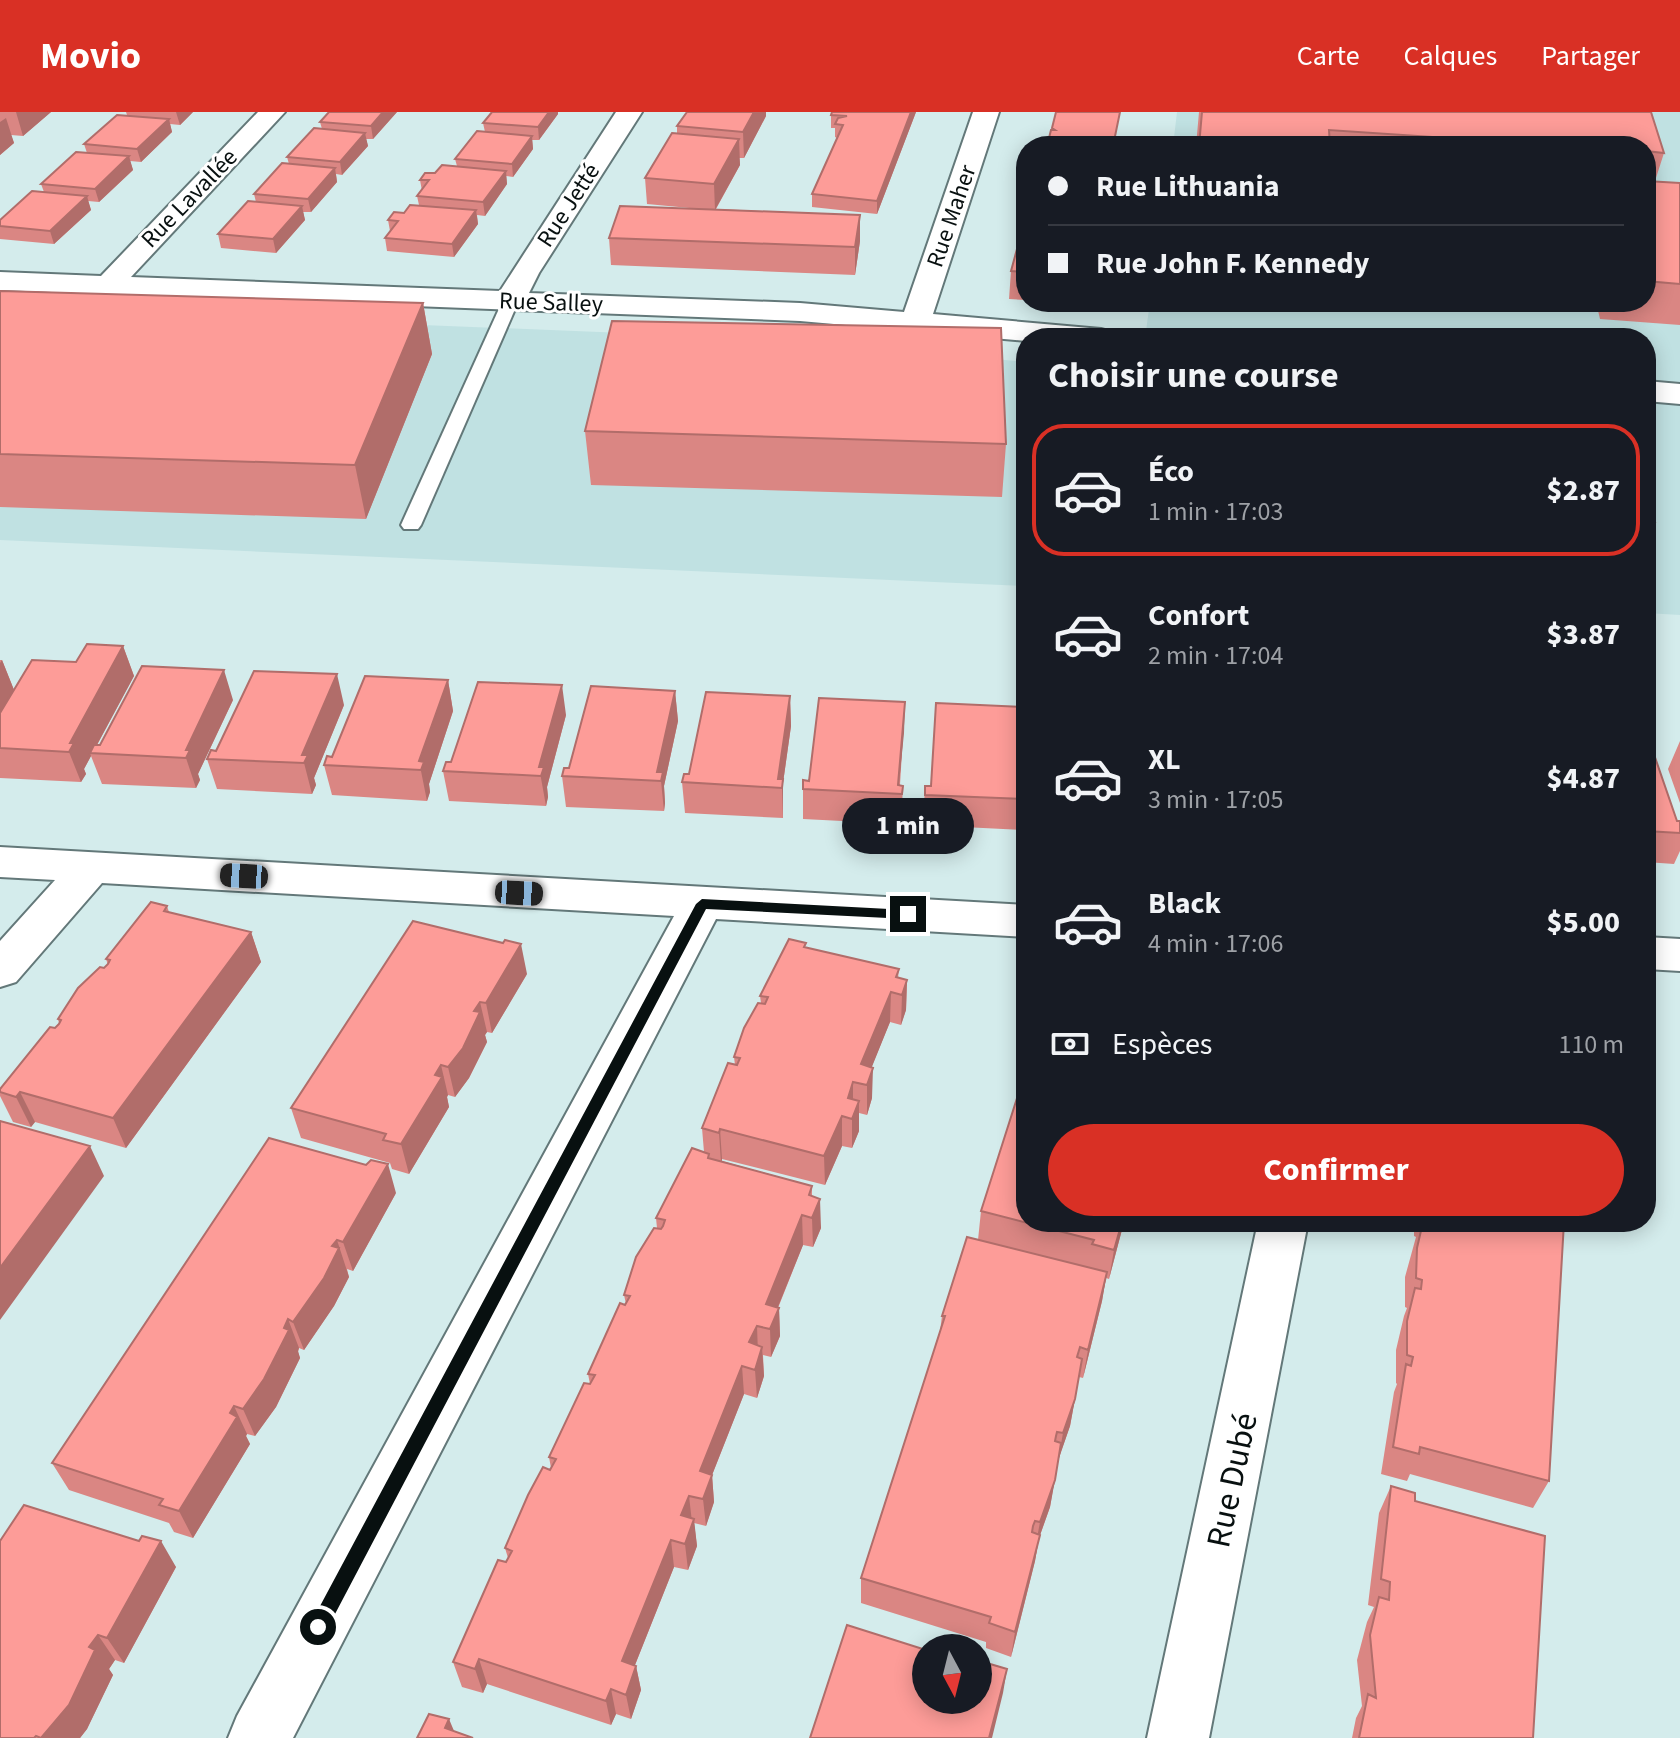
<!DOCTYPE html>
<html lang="fr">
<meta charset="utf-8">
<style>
:root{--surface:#171b24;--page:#20242c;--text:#f1f3f6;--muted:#9ea1a6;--line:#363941;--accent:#d93025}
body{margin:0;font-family:"Source Sans 3",sans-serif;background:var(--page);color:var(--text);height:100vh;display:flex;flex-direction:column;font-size:30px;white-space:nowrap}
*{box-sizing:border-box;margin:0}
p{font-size:26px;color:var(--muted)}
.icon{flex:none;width:44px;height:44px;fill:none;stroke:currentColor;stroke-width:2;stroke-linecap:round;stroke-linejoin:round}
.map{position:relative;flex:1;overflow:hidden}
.sheet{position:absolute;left:1016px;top:216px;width:640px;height:904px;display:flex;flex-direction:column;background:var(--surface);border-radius:32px;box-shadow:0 4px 20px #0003}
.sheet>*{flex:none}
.top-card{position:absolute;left:1016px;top:24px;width:640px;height:176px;border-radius:32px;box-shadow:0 4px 20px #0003;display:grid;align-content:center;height:176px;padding:0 32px;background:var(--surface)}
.needle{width:52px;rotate:173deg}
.buttons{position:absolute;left:912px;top:1522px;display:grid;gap:16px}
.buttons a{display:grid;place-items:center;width:80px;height:80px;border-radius:50%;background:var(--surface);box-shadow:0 4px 20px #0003;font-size:40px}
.end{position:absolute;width:36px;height:36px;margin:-18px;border:10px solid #081010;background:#fff;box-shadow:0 0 0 4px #fff}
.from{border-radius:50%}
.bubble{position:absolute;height:56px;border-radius:28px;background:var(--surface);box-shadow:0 4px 20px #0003;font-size:26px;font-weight:800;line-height:56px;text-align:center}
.car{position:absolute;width:24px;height:48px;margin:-24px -12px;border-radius:10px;box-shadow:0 0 6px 2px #0007;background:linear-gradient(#222 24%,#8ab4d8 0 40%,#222 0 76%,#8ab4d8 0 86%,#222 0)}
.top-card b{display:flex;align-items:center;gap:28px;height:76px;font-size:30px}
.top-card b+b{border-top:2px solid var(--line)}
.top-card i{width:20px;height:20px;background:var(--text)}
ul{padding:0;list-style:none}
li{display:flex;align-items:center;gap:24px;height:132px;margin:0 16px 12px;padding:0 16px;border:4px solid transparent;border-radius:32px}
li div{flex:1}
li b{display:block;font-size:30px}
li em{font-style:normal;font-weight:800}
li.on{border-color:var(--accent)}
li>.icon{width:72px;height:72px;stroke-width:1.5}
h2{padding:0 32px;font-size:36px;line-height:96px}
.pay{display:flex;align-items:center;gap:20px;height:88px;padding:0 32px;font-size:30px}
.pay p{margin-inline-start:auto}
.cta{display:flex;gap:16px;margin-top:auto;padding:16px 32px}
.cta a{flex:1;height:92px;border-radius:48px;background:var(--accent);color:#fff;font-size:32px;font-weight:800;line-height:92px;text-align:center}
header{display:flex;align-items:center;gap:48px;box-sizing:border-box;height:112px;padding:0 40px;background:var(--accent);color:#fff}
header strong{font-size:38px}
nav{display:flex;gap:44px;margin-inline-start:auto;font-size:28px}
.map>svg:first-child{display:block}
.built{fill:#c0e1e2}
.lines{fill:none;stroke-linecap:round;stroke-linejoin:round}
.service-casing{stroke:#637879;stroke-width:4}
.minor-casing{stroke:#637879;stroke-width:4}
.service{fill:#fff;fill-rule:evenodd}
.minor{fill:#fff;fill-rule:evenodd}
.wall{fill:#da8683}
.shaded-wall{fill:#b16d6a}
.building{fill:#fd9c98;stroke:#b16d6a;stroke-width:2}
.route{fill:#081010}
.labels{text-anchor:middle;stroke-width:6;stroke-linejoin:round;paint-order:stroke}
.far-street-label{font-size:24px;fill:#081010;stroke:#fff}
.near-street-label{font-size:34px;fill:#081010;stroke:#fff}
</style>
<header>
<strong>Movio</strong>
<nav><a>Carte</a><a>Calques</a><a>Partager</a></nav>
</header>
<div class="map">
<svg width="1680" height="1626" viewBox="0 0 1680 1626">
<rect width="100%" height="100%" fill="#d4ecec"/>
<!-- built -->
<path class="built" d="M1177,0H1680V503L1646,501V226H1145L1150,190H1646V34H1173Z
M0,196L798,228L1026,250V474L0,428Z"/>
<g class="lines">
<!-- service casing -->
<g class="service-casing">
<path id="service" d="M511,183L519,188L421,413L418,417H404L401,413L503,188Z"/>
</g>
<!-- minor casing -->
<g class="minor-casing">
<path id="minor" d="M258,0H285L131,165L500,179L616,0H642L539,161L529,181L800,191L904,200L973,0H999L933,202L1101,217L1112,220L1116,226H1026V229L800,209L0,178V160L101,164Z
M1646,269L1680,272V292L1646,289Z
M0,735L1026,793V825L716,807L293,1626H228L237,1604L674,804L102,771L16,870L0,875V829L55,768L0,765Z
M1646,825L1680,827V859L1646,857Z
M1258,1110H1308L1209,1626H1147Z"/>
</g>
<!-- service -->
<use href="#service" class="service"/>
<!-- minor -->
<use href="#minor" class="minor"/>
</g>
<!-- wall -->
<path class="wall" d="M0,0H51L23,24L11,23L14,31L0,43Z
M126,0H193L180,13L170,12L172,20L141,50L130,49L133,58L99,90L88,89L91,98L54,132L0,127V108L44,80L41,72L87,41L84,32L127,3Z
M329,0H397L373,27H366L368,34L342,63L336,62L337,70L311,100H303L305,108L276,141L221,136L218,122L256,90L254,82L289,52L287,45L322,17L320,10Z
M549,0H558V2L539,28H532L533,37L513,65L506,64L507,72L485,104L477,103L478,112L454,145L387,139L385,126L390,119L388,108L419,93L417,84L422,79L420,68L457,54L455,47L485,20L483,11Z
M916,0L877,102L812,95V82L837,26L835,25V16H831V3Z
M1199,0H1651L1664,41L1655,69L1680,71V213L1600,207L1596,190H1646V34H1196Z
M766,4L744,46H739L740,53L716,97L860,103V129L855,163L611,153L609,126L700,97L647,92L645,66L677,22V14Z
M1026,114V188L1009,187L1011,159L1023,127Z
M0,179L423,191L432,242L366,407L0,395Z
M585,319L1006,332L1002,385L591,373Z
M1646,376L1655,410L1646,434Z
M123,534L134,564L97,633H100L233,588L198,662L200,668L196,676L102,672L91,644L84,657L86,662L81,670L0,666V548H2L14,578L76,550Z
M448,568L453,599L429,672L430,680L427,689L332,683L324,653L332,645Z
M675,579L678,609L664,674L665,691L664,699L566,695L562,664L569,656Z
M790,584L791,614L783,671V706L685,701L682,670L689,662Z
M905,590L900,673L903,674L901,712L803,707V677L809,669Z
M344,593L314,666L316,673L312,682L217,677L207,647L216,639Z
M566,603L547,675L548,685L546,694L449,689L443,659L451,650Z
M1646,625L1677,709H1680V739L1674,752L1646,750Z
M1680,629V691L1668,657Z
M925,674L1021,678L1026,687L1023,718L923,713Z
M167,794L169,800L251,820L261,850L126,1036L35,1010L31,1015L13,1010L0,984V977L59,911L58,907L108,853L106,847Z
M806,836L899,857L898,866L907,868L906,898L901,913L890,910L871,956L872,986L867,1003L859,1001V1019L852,1036L842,1034L825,1073L722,1047V1049L812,1074V1084L821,1116L813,1135L803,1133L778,1196H779L780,1224L771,1245L763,1243L764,1264L757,1286L744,1282L712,1363L714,1390L706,1414L694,1411L697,1434L688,1458L674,1455L635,1553L636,1554L641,1578L631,1607L616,1602L611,1613L487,1572L483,1581L462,1575L453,1550L508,1446L505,1436L551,1356L549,1345L590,1272L588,1262L626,1192L624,1183L657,1116L656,1106L704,1040L702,1016L735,953L734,945L761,891L760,884Z
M527,862L492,921L487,920L485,923L487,930L469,966L455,985L448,983L447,985L449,995L409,1062L392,1057L390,1051L301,1026L291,996Z
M396,1081L353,1159L347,1157L349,1165L334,1194L304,1238L299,1236L298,1240L300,1246L276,1295L255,1324L247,1322L246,1324L250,1332L193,1426L174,1420L169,1411L69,1378L52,1351Z
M981,1099L1124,1110L1109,1167L1106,1166L1102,1189L1083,1266L1079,1265L1070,1314L1058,1348L1050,1395L1039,1426L1035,1449L1011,1545L986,1536V1530L861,1491V1466L940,1219L942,1204L978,1128Z
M1414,1110H1564L1549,1369L1533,1396L1410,1362L1407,1369L1381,1362L1394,1280L1397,1272L1396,1271V1238L1404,1204L1407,1196L1405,1195V1165L1416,1125L1414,1124Z
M1391,1374L1415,1389L1533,1626H1352L1356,1606L1362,1594L1357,1548L1367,1510L1374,1495L1368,1493L1379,1401Z
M139,1429L176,1455L124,1551L115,1548L109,1557L113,1563L87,1617L80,1626H0Z"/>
<!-- shaded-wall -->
<path class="shaded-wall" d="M16,0H51L23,24Z
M176,0H193L180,13Z
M383,0H397L373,27L371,14Z
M549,0H558V2L539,28L538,15Z
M754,0H766V4L744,46L743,20Z
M911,0H916L877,102V89Z
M6,6L14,31L0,43V10Z
M169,7L172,20L141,50L137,37Z
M365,21L368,34L342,63L340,50Z
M532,24L533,37L513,65L512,52Z
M739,27L740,53L715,98L714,72Z
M129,44L133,58L99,90L95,77Z
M335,56L337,70L311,100L308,87Z
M506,59L507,72L485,104L483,90Z
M87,84L91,98L54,132L50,119Z
M302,94L305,108L276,141L273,127Z
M476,98L478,112L454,145L452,132Z
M860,103V129L855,163V135Z
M423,191L432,242L366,407L355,353Z
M123,534L134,564L92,642L90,641L91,644L84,657L86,662L81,670L69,640L70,631Z
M2,548L14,578L0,601V551Z
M224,558L233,588L198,662L200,668L196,676L186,646V638Z
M337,562L344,593L314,666L316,673L312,682L302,643Z
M448,568L453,599L429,672L430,680L427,689L419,649Z
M562,573L566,603L547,675L548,685L546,694L539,655Z
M675,579L678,609L664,674L665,691L664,699L661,669L657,660Z
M790,584L791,614L783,671V706L782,676L778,667Z
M905,590L904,621L898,682Z
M251,820L261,850L126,1036L113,1006Z
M521,832L527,862L492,921L486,891Z
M907,868L906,898L901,913L902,883Z
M891,880L890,910L865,972L861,952Z
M480,890L487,920L485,923L487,930L469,966L455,985L448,955L474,899Z
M441,953L448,983L447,985L449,995L409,1062L401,1032L435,963Z
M873,956L872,986L867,1003V973Z
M853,970V1000L848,986Z
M20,980L35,1010L31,1015L16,985Z
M859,989V1019L852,1036V1007Z
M842,1004V1034L825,1073L824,1044Z
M720,1017L722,1047L721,1051L719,1021Z
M90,1034L104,1064L0,1208V1156Z
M388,1052L396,1081L353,1159L343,1130Z
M820,1087L821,1116L813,1135L812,1106Z
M802,1103L803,1133L769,1217L766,1192Z
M1122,1110H1124L1109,1167L1114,1138Z
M337,1128L349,1165L334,1194L304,1238L293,1210L332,1134Z
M1107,1160L1102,1189L1083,1266L1088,1238Z
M779,1196L780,1224L771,1245L770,1217Z
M288,1207L299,1236L298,1239L300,1246L276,1295L255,1324L243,1297Z
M757,1214L758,1242L749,1230Z
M762,1235L764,1264L757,1286L755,1258Z
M742,1254L744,1282L703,1386L700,1359Z
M1075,1287L1070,1314L1058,1349L1063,1321Z
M234,1294L247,1322L246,1324L250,1332L193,1426L179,1399Z
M712,1363L714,1390L706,1414L703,1387Z
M1055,1368L1050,1395L1039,1426L1035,1449L1011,1545L1015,1520L1035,1437L1040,1410Z
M689,1384L692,1410L681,1403Z
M694,1407L697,1434L688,1458L685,1432Z
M671,1428L674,1455L627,1573L622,1549Z
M161,1429L176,1455L124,1551L107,1526Z
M98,1523L115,1548L109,1557L113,1563L87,1617L80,1626H41L89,1535Z
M479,1547L487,1572L483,1581L475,1557Z
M636,1554L641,1578L631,1607L626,1583Z
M1007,1557L1003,1581L992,1626H989Z
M611,1577L616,1602L611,1613L606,1589Z
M449,1607L457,1626L445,1616Z"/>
<!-- building -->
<path class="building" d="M329,0H383L371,14L320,10Z
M492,0H549L538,15L483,11Z
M687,0H754L743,20L677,14Z
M832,0H911L877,89L812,82L843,13L835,12L838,6L847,4L831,3Z
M1056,0H1120L1113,34H1047L1051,18H1055L1052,16Z
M1202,0H1651L1664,41L1646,39V34H1567L1329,18L1330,34H1199Z
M117,3L169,7L137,37L84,32Z
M314,16L365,21L340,50L287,45Z
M477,19L532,24L512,52L455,47Z
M672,21L739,27L714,72L645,66Z
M76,40L129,44L95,77L41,72Z
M282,51L335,56L308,87L254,82Z
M442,53L506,59L483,90L417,84L429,68H420L425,61H435Z
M1646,69L1680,71V172L1646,169Z
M32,79L87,84L50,119L0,114V108Z
M248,89L302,94L273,127L218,122Z
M410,93L476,98L452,132L385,126L398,109L388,108L394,100L404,101Z
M620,94L860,103L855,135L609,126Z
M1026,126V136H1020L1022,128Z
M1021,135L1026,136V160L1011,159L1017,137Z
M0,179L423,191L355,353L0,342Z
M612,209L1001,216L1006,332L585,319Z
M1646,376L1655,410H1646Z
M87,532L123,534L70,631H74L69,640L0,636V601L32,548L76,550Z
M142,554L224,558L186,638H190L186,646L90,641L94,633H100Z
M254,559L337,562L302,643H308L304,651L207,647L211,638L216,639Z
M365,564L448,568L419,649L424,650L421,658L324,653L327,644L332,645Z
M478,570L562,573L539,655H544L541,664L443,659L446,650H451Z
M591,574L675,579L657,660H663L661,669L562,664L564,656H569Z
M706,580L790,584L778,667H783L782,676L682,670L684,662H689Z
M819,586L905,590L898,673L903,674L902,682L803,677V668L809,669Z
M936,591L1022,595L1021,678L1026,679V687L925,683V674H931Z
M1646,625H1648L1677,709H1680V721L1646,719Z
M151,790L167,794L164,799L251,820L113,1006L20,980L16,985L0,980V977L50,915L55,916L59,912L61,908L58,907L78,876L100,855L104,856L108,852L110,848L106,847Z
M413,809L503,831L505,828L521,832L486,891L480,890L474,899L480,900L463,936L448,955L441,953L435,963L442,965L401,1032L383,1028L386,1022L291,996Z
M789,827L806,831L804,835L899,857L896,865L907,868L902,883L891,880L861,952L873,956L867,973L853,970L848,986L859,989L852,1007L842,1004L824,1044L720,1017L719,1021L702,1016L728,951L737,953L740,946L734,945L744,916L758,891L765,892L768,885L760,884Z
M1026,958V1110H1122L1114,1138L1092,1132L1094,1128L981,1099Z
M0,1009L90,1034L0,1156Z
M269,1026L366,1053L371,1048L388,1052L343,1130L337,1128L332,1134L339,1136L324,1166L293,1210L288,1207L284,1216L289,1218L264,1267L243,1297L234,1294L230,1301L237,1305L179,1399L159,1393L163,1387L52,1351Z
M692,1036L709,1042L708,1046L812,1074L809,1083L820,1087L812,1106L802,1103L766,1192L779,1196L770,1217L757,1214L749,1230L762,1235L755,1258L742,1254L700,1359L712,1363L703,1387L689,1384L681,1403L694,1407L685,1432L671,1428L622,1549L636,1554L626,1583L611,1577L606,1589L479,1547L475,1557L453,1550L498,1448L506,1450L512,1439L505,1436L528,1383L543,1355L550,1358L556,1347L549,1345L584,1271L590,1272L595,1263L588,1262L620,1191L625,1193L630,1184L624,1183L636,1145L654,1116L661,1117L663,1114L665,1108L656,1106Z
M1423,1110H1564L1549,1369L1420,1335L1419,1342L1393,1335L1406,1252L1411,1254L1413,1245L1407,1243V1209L1415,1176L1421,1177L1422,1168L1416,1166L1417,1136Z
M967,1125L1107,1160L1088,1238L1080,1235L1077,1245L1082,1247L1075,1287L1063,1321L1057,1320L1056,1324L1055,1329L1061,1331L1055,1368L1040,1410L1035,1409L1033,1414L1032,1420L1040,1423L1015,1520L989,1511L991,1505L861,1466L945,1204H942Z
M1391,1374L1415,1381V1389L1545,1424L1533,1626H1359L1368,1582L1376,1586L1370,1523L1379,1485L1389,1488L1390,1470L1381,1467Z
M24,1393L139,1429L142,1424L161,1429L107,1526L98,1523L89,1535L95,1538L69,1593L41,1626L36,1624L34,1626H0V1429Z
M847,1513L926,1538V1588H978V1554L980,1549L1007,1557L989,1626H810Z
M429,1602L449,1607L445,1616L473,1626H417Z"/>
<!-- route -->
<path class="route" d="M702,787L908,798L915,802L908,807L706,797L325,1521L318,1524L312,1521L310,1515L312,1509L696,792Z"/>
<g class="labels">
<!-- far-street labels -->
<g class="far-street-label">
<text transform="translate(189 86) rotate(-46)" y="8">Rue Lavallée</text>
<text transform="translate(568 93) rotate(-57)" y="8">Rue Jetté</text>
<text transform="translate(951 104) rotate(-71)" y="8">Rue Maher</text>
<text transform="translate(551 190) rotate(2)" y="8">Rue Salley</text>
</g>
<!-- near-street labels -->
<g class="near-street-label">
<text transform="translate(1231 1368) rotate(-78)" y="12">Rue Dubé</text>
</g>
</g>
</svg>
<div class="buttons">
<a><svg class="needle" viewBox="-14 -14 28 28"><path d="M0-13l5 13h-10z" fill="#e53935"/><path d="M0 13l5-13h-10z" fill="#9ea1a6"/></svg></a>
</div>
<i class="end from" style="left:318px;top:1515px"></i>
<i class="end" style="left:908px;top:802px"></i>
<div class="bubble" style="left:842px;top:686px;width:132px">1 min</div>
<i class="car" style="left:244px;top:764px;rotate:273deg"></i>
<i class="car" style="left:519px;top:781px;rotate:93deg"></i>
<div class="top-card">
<b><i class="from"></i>Rue Lithuania</b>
<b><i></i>Rue John F. Kennedy</b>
</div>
<section class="sheet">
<h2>Choisir une course</h2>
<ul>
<li class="on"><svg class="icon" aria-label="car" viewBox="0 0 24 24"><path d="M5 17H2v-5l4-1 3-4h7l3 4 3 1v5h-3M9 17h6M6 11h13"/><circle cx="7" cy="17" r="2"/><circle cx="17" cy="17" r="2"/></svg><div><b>Éco</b><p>1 min · 17:03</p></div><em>$2.87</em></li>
<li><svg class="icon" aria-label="car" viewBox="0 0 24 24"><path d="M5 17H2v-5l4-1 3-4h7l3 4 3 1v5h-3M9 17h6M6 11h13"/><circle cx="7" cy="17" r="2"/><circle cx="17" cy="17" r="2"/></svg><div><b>Confort</b><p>2 min · 17:04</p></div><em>$3.87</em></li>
<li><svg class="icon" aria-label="car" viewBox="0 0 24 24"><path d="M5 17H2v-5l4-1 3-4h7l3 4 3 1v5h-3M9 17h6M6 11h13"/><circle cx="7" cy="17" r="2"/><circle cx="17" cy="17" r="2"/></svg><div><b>XL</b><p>3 min · 17:05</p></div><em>$4.87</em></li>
<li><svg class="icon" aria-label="car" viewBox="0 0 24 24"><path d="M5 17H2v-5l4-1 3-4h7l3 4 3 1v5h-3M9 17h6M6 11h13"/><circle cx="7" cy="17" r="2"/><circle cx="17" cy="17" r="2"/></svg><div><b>Black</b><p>4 min · 17:06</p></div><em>$5.00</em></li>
</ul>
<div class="pay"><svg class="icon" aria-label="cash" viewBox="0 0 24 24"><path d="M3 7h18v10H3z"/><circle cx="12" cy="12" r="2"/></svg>Espèces<p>110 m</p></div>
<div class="cta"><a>Confirmer</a></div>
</section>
</div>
